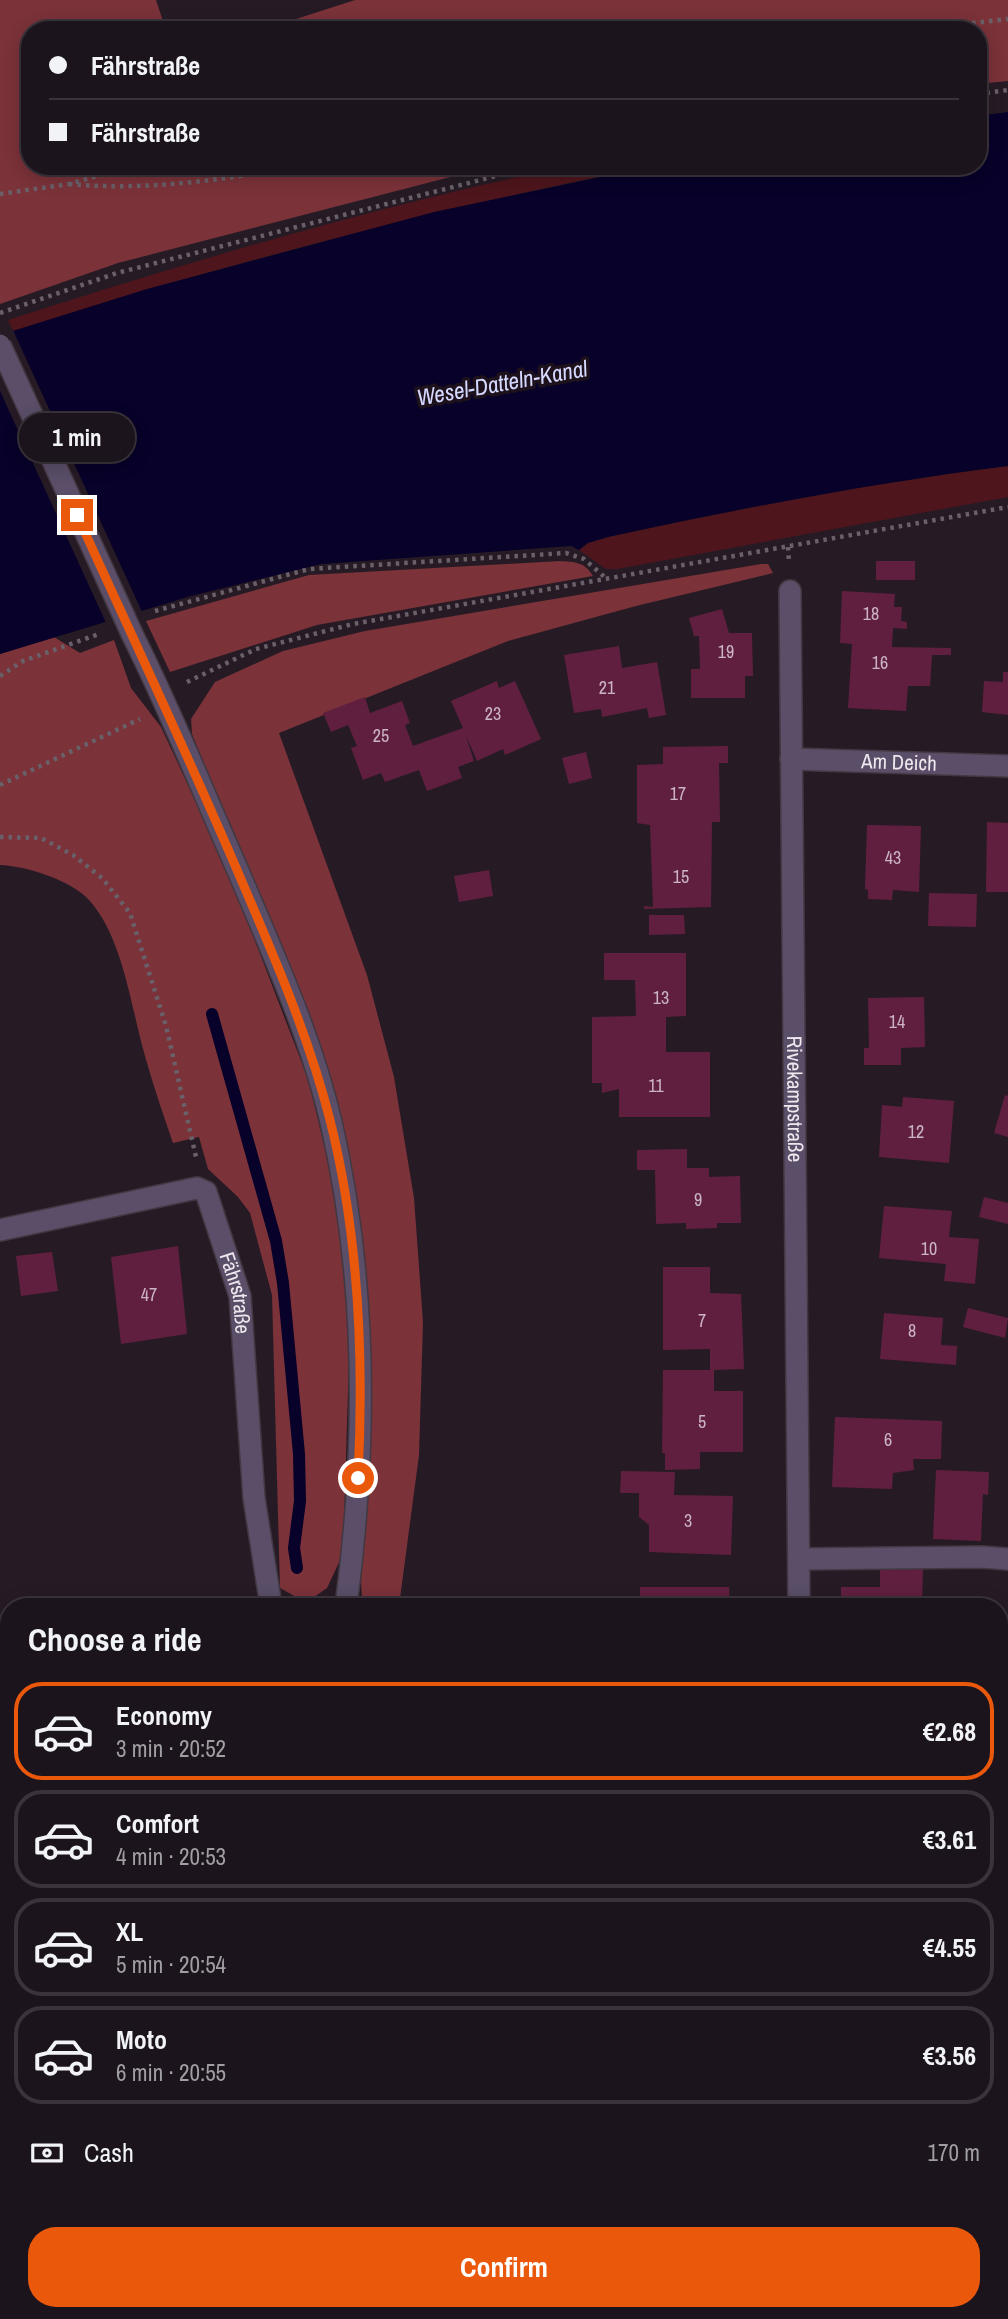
<!DOCTYPE html>
<meta charset="utf-8">
<style>
:root{--surface:#1c141c;--page:#292129;--text:#f1f3f6;--muted:#a09ea3;--line:#3a333b;--accent:#ea580c}
body{margin:0;font-family:"Archivo Narrow",sans-serif;background:var(--page);color:var(--text);height:100vh;display:flex;flex-direction:column;font-size:26px;white-space:nowrap}
*{box-sizing:border-box;margin:0}
p{font-size:23px;color:var(--muted)}
.icon{flex:none;width:38px;height:38px;fill:none;stroke:currentColor;stroke-width:2;stroke-linecap:round;stroke-linejoin:round}
.map{position:relative;flex:1;overflow:hidden}
.details{position:absolute;left:0px;top:1598px;width:1008px;height:723px;display:flex;flex-direction:column;background:var(--surface);border-radius:28px 28px 0 0;box-shadow:0 4px 18px #0003,0 0 0 2px var(--line)}
.details>*{flex:none}
.top-card{position:absolute;left:21px;top:21px;width:966px;height:154px;border-radius:28px;box-shadow:0 4px 18px #0003,0 0 0 2px var(--line);display:grid;align-content:center;height:154px;padding:0 28px;background:var(--surface)}
.end{position:absolute;width:32px;height:32px;margin:-16px;border:9px solid #ea580c;background:#fff;box-shadow:0 0 0 4px #fff}
.from{border-radius:50%}
.bubble{position:absolute;height:49px;border-radius:24px;background:var(--surface);box-shadow:0 4px 18px #0003,0 0 0 2px var(--line);font-size:23px;font-weight:700;line-height:49px;text-align:center}
.top-card b{display:flex;align-items:center;gap:24px;height:66px;font-size:26px}
.top-card b+b{border-top:2px solid var(--line)}
.top-card i{width:18px;height:18px;background:var(--text)}
ul{padding:0;list-style:none}
li{display:flex;align-items:center;gap:21px;height:98px;margin:0 14px 10px;padding:0 14px;border:4px solid var(--line);border-radius:28px}
li div{flex:1}
li b{display:block;font-size:26px}
li em{font-style:normal;font-weight:700}
li.selected{border-color:var(--accent)}
li>.icon{width:63px;height:63px;stroke-width:1.5}
h2{padding:0 28px;font-size:32px;line-height:84px}
.pay{display:flex;align-items:center;gap:18px;height:77px;padding:0 28px;font-size:26px}
.pay p{margin-inline-start:auto}
.action{display:flex;gap:14px;margin-top:auto;padding:14px 28px}
.action a{flex:1;height:80px;border-radius:28px;background:var(--accent);color:#fff;font-size:28px;font-weight:700;line-height:80px;text-align:center}
.map>svg:first-child{display:block}
.green{fill:#4f151c}
.forest{fill:#7b3239}
.water{fill:#080129}
.pier{fill:#261b25}
.lines{fill:none;stroke-linecap:round;stroke-linejoin:round}
.stream{stroke:#080129;stroke-width:12}
.building{fill:#601f3f}
.service-casing{stroke:#423841;stroke-width:24}
.minor-casing{stroke:#423841;stroke-width:24}
.path{stroke:#6a6069;stroke-width:4.5;stroke-dasharray:3.5 5;stroke-linecap:butt}
.service{stroke:#5a4e68;stroke-width:21}
.minor{stroke:#5a4e68;stroke-width:21}
.minor-bridge-casing{stroke:#423841;stroke-width:24;stroke-linecap:butt}
.minor-bridge{stroke:#5a4e68;stroke-width:21}
.route{stroke:#ea580c;stroke-width:9}
.labels{text-anchor:middle;stroke-width:7;stroke-linejoin:round;paint-order:stroke}
.number-label{font-size:18px;fill:#cbb5c2}
.street-label{font-size:21px;fill:#efe7ee;stroke:#1d121c}
.water-label{font-size:23px;font-style:italic;fill:#d5d8ff;stroke:#1d121c}
</style>
<div class="map">
<svg width="1008" height="2319" viewBox="0 0 1008 2319">
<rect width="100%" height="100%" fill="#261b25"/>
<!-- green -->
<path class="green" d="M569,166H652C436,208 223,265 13,331L8,320C192,261 379,205 569,166Z
M1008,466V497L617,569H606L579,550L588,543L608,537C741,508 873,483 1008,466Z
M0,2122H9V2312H71L69,2319H0Z
M102,2312H684L686,2319H101Z"/>
<!-- forest -->
<path class="forest" d="M0,0H156L166,30H30V166H493L118,263L0,304Z
M355,0H1008V81L978,84V30H262Z
M560,561C575,562 585,562 593,576L317,625L170,672L146,621L309,575Z
M761,564H768L773,573L636,606L508,641L279,733L367,975L394,1077L414,1198L423,1322L419,1455L399,1606H363C357,1567 367,1516 369,1475C372,1389 368,1302 358,1216C340,1047 254,889 192,734L191,719L215,682L283,651L365,631Z
M54,637L80,653L114,640L131,688L161,727L229,873L308,1079L329,1165L345,1270L350,1326L343,1554L327,1588L313,1598L296,1597L280,1588L272,1295L250,1213L238,1197L208,1169L199,1137L173,1143C163,1114 153,1085 145,1056C131,1008 123,937 89,900C71,880 26,866 0,865V654Z"/>
<!-- water -->
<path class="water" d="M1008,112V466C873,483 741,508 608,537L588,543L579,550L571,546L321,564L191,596L0,654V335L147,289L434,212L643,168L978,166V116Z"/>
<!-- pier -->
<path class="pier" d="M12,328L143,614L107,625L0,391V332Z"/>
<g class="lines">
<!-- stream -->
<path class="stream" d="M212,1014L276,1241L283,1283L299,1454L300,1501L294,1548L297,1568
M300,2319L301,2312"/>
</g>
<!-- building -->
<path class="building" d="M876,561H915V580H876Z
M842,591L895,594L894,607H902L901,621L907,622V629L893,628L892,647L951,648V655H932L930,686H908L906,711L848,708L852,644L840,643Z
M722,609L729,633H752L753,676H745V698H691V669H700L699,636H694L689,618Z
M619,646L622,668L657,662L666,715L649,718L647,708L602,717L601,709L574,713L564,655Z
M1003,672H1008V715L982,712L984,681L1003,682Z
M497,681L499,688L515,681L541,739L505,755L503,749L477,761L466,736L474,761L458,767L462,778L427,791L419,770L385,782L381,773L363,780L351,748L357,746L348,725L331,732L323,713L365,697L370,713L402,701L410,723L405,725L413,746L463,728L451,701Z
M728,746V763H719L720,822H712L711,907L644,909V906L653,907L650,825L637,823V765L663,764V747Z
M586,752L592,778L569,784L562,758Z
M987,822L1008,823V892H986Z
M867,825L921,826L919,892L893,890L892,900L868,899V890L865,889Z
M489,870L493,896L459,902L454,876Z
M929,893L977,894L976,927L928,926Z
M649,915H684L685,934L649,935Z
M604,953H686V1016L666,1017V1052H710V1117H619V1089L602,1093V1083H592V1017L636,1016L635,980H604Z
M924,997L925,1047L901,1048V1065H864V1048H869L868,998Z
M1005,1095L1008,1096V1137L994,1133Z
M903,1097L954,1101L949,1163L879,1157L882,1105L902,1107Z
M687,1149V1168H709V1177L740,1176L741,1223H717V1228L686,1229V1223L656,1224L655,1170H637V1150Z
M984,1197L1008,1203V1224L979,1217Z
M884,1206L952,1211L949,1237L979,1239L975,1284L944,1281L946,1264L879,1258Z
M178,1246L187,1334L121,1344L111,1257Z
M52,1252L58,1291L21,1296L16,1256Z
M663,1267H710V1293L741,1294L744,1369L714,1370V1391H743V1452H700V1469L665,1470V1453H662L663,1370H710V1349L663,1350Z
M968,1308L1008,1318L1005,1338L963,1327Z
M884,1313L943,1318L941,1345L957,1346L956,1365L880,1359Z
M835,1417L942,1421L941,1459H913L914,1470L893,1473L892,1489L832,1487Z
M936,1470L989,1472L988,1495L983,1494L981,1541L933,1539Z
M621,1471L675,1472L674,1495L733,1496L731,1555L649,1552V1525L639,1517V1493H620Z
M880,1568L923,1569L922,1606H841V1587H880Z
M640,1587H729L730,1606H640Z
M999,1718L1008,1721V1809L1000,1832Z
M0,1843L9,1844V1874L0,1873Z
M0,1904L9,1905V1937L0,1936Z
M999,2036L1008,2039V2065L999,2087Z
M1008,2220V2299L999,2302V2222Z
M798,2312H873L875,2319H800Z
M950,2312H998L1000,2319H952Z"/>
<g class="lines">
<!-- service casing -->
<g class="service-casing">
<path id="service" d="M799,1559L982,1557L1008,1559"/>
</g>
<!-- minor casing -->
<g class="minor-casing">
<g id="minor">
<path id="s1" d="M790,591L799,1606"/>
<path d="M133,636C172,714 204,794 239,873C273,954 311,1036 331,1122C367,1279 367,1447 346,1606"/>
<path id="s2" d="M791,759L1008,766"/>
<path id="s3" d="M0,1230L197,1188L206,1192L240,1296L254,1498L271,1606"/>
<path d="M999,1879L1008,1882"/>
<path d="M86,2319L88,2312"/>
</g>
</g>
<!-- path -->
<path class="path" d="M913,30L1008,19
M978,94L1008,90
M69,184C145,191 224,180 299,166
M0,194L69,184L133,166
M0,313L117,273L535,166
M788,547L789,563
M155,611L309,569L566,553L584,559L608,580
M0,676L23,661L99,634
M187,682L256,649L353,624L1008,507
M0,785L140,719
M0,837L41,838L73,855L102,878L130,913L166,1026L196,1157
M999,2177L1008,2175
M923,2312L925,2319"/>
<!-- service -->
<use href="#service" class="service"/>
<!-- minor -->
<use href="#minor" class="minor"/>
<!-- minor-bridge casing -->
<g class="minor-bridge-casing">
<path id="minor-bridge" d="M0,345L133,636"/>
</g>
<!-- minor-bridge -->
<use href="#minor-bridge" class="minor-bridge"/>
</g>
<g class="lines">
<!-- route -->
<path class="route" d="M77,515C132,636 188,755 240,877C274,956 309,1037 330,1120C359,1235 364,1360 358,1478"/>
</g>
<g class="labels">
<!-- number labels -->
<g class="number-label">
<text x="871" y="620">18</text>
<text x="726" y="658">19</text>
<text x="880" y="669">16</text>
<text x="607" y="694">21</text>
<text x="493" y="720">23</text>
<text x="381" y="742">25</text>
<text x="678" y="800">17</text>
<text x="893" y="864">43</text>
<text x="681" y="883">15</text>
<text x="661" y="1004">13</text>
<text x="897" y="1028">14</text>
<text x="656" y="1092">11</text>
<text x="916" y="1138">12</text>
<text x="698" y="1206">9</text>
<text x="929" y="1255">10</text>
<text x="149" y="1301">47</text>
<text x="702" y="1327">7</text>
<text x="912" y="1337">8</text>
<text x="702" y="1428">5</text>
<text x="888" y="1446">6</text>
<text x="688" y="1527">3</text>
</g>
<!-- street labels -->
<g class="street-label">
<text dy="7" stroke="none"><textPath href="#s2" startOffset="108">Am Deich</textPath></text>
<text dy="7" stroke="none"><textPath href="#s1" startOffset="508">Rivekampstraße</textPath></text>
<text dy="7" stroke="none"><textPath href="#s3" startOffset="317">Fährstraße</textPath></text>
</g>
<!-- water labels -->
<g class="water-label">
<text transform="translate(502 383) rotate(-10)" y="8">Wesel-Datteln-Kanal</text>
</g>
</g>
</svg>
<i class="end from" style="left:358px;top:1478px"></i>
<i class="end" style="left:77px;top:515px"></i>
<div class="bubble" style="left:19px;top:413px;width:116px">1 min</div>
<div class="top-card">
<b><i class="from"></i>Fährstraße</b>
<b><i></i>Fährstraße</b>
</div>
<section class="details">
<h2>Choose a ride</h2>
<ul>
<li class="selected"><svg class="icon" aria-label="car" viewBox="0 0 24 24"><path d="M5 17H2v-5l4-1 3-4h7l3 4 3 1v5h-3M9 17h6M6 11h13"/><circle cx="7" cy="17" r="2"/><circle cx="17" cy="17" r="2"/></svg><div><b>Economy</b><p>3 min · 20:52</p></div><em>€2.68</em></li>
<li><svg class="icon" aria-label="car" viewBox="0 0 24 24"><path d="M5 17H2v-5l4-1 3-4h7l3 4 3 1v5h-3M9 17h6M6 11h13"/><circle cx="7" cy="17" r="2"/><circle cx="17" cy="17" r="2"/></svg><div><b>Comfort</b><p>4 min · 20:53</p></div><em>€3.61</em></li>
<li><svg class="icon" aria-label="car" viewBox="0 0 24 24"><path d="M5 17H2v-5l4-1 3-4h7l3 4 3 1v5h-3M9 17h6M6 11h13"/><circle cx="7" cy="17" r="2"/><circle cx="17" cy="17" r="2"/></svg><div><b>XL</b><p>5 min · 20:54</p></div><em>€4.55</em></li>
<li><svg class="icon" aria-label="car" viewBox="0 0 24 24"><path d="M5 17H2v-5l4-1 3-4h7l3 4 3 1v5h-3M9 17h6M6 11h13"/><circle cx="7" cy="17" r="2"/><circle cx="17" cy="17" r="2"/></svg><div><b>Moto</b><p>6 min · 20:55</p></div><em>€3.56</em></li>
</ul>
<div class="pay"><svg class="icon" aria-label="cash" viewBox="0 0 24 24"><path d="M3 7h18v10H3z"/><circle cx="12" cy="12" r="2"/></svg>Cash<p>170 m</p></div>
<div class="action"><a>Confirm</a></div>
</section>
</div>
